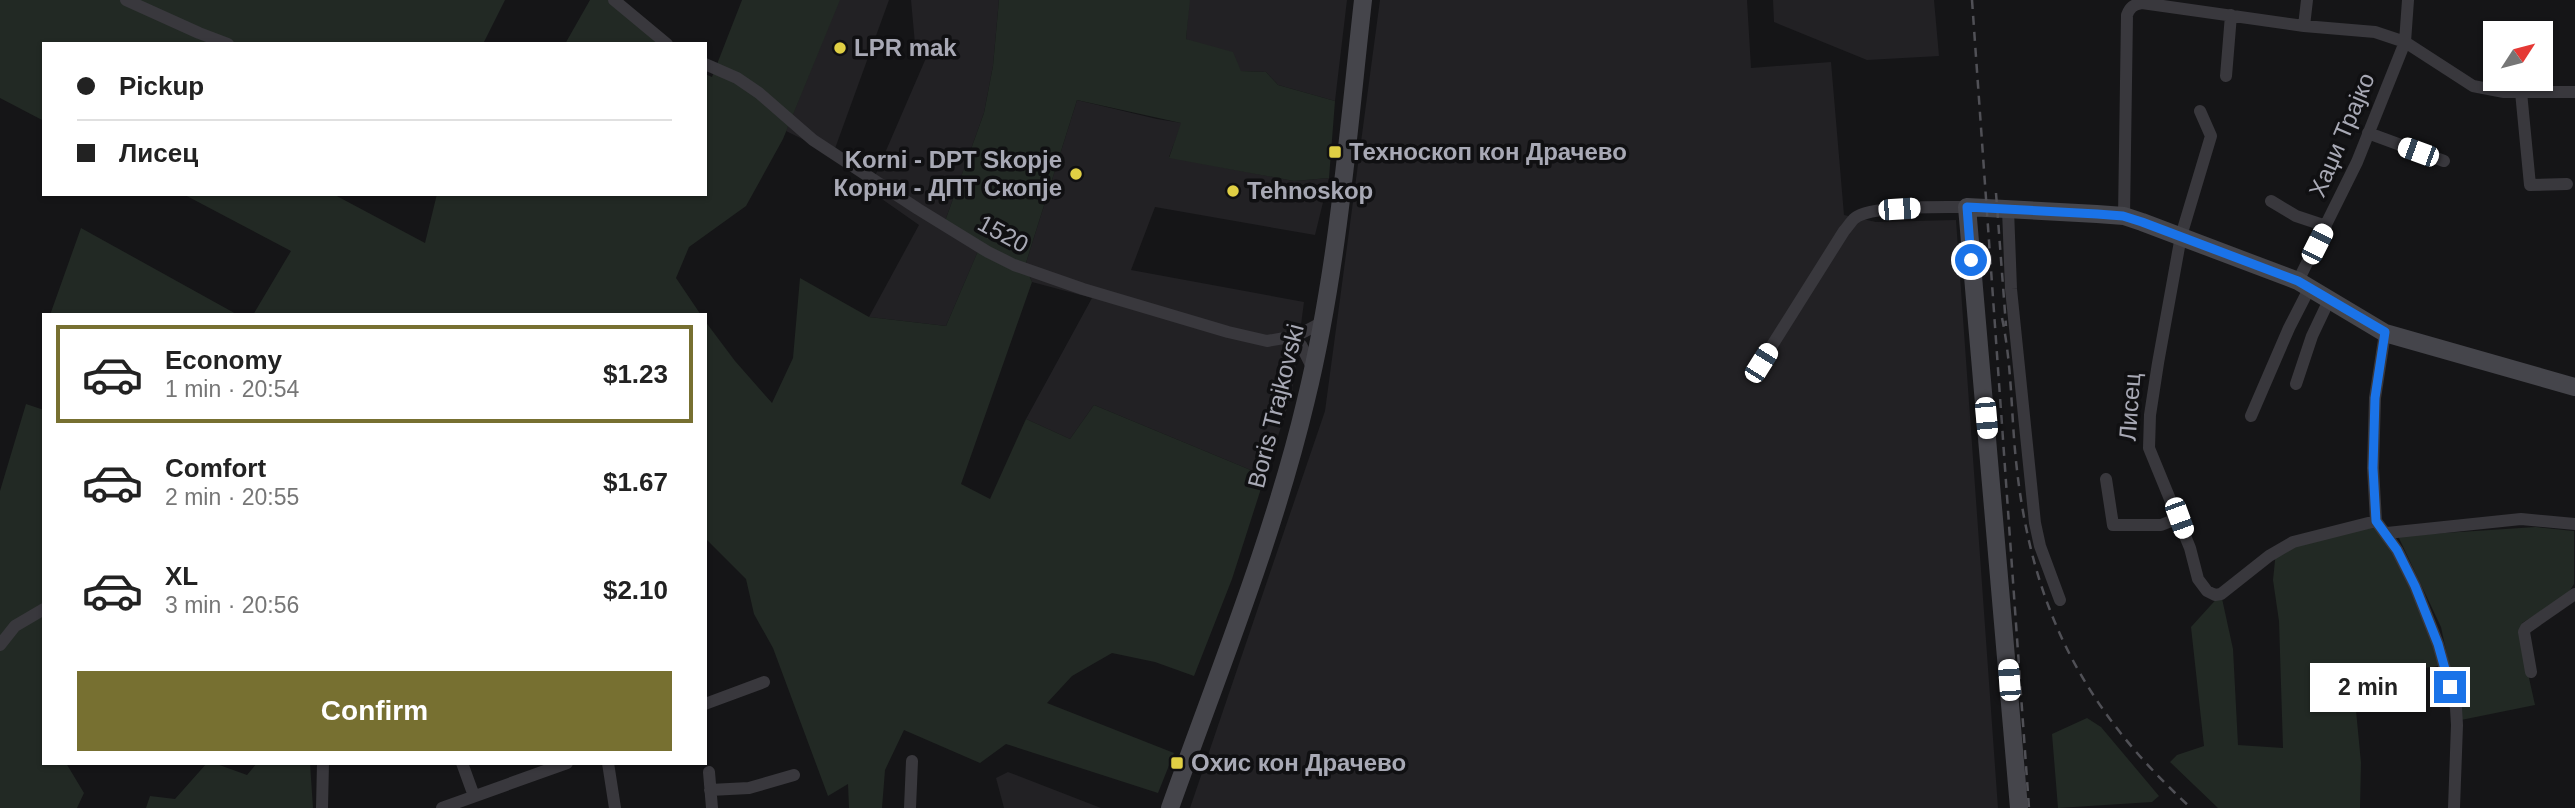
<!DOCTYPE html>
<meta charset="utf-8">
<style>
:root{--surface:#fff;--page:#f2f2f2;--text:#222;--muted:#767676;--line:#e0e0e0;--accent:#777031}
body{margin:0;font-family:Arial,sans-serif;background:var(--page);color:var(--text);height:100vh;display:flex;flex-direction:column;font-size:26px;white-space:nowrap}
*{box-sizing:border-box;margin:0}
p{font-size:23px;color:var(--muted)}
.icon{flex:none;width:38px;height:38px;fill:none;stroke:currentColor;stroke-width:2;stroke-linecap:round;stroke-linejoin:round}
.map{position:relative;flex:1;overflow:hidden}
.sheet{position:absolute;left:42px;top:313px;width:665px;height:452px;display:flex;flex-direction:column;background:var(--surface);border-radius:0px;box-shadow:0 2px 5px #0004}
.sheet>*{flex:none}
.hud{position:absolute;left:42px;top:42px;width:665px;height:154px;border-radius:0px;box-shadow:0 2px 5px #0004;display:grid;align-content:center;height:154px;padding:0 35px;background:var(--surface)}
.needle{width:46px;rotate:54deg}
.tools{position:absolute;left:2483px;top:21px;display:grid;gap:14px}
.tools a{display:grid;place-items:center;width:70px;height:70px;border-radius:0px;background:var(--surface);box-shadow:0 2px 5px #0004;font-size:35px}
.end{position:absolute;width:32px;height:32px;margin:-16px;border:9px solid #1a73e8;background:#fff;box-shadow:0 0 0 4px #fff}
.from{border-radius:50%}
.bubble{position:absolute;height:49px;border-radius:0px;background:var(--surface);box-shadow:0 2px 5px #0004;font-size:23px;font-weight:700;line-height:49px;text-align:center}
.car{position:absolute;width:21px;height:42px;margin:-21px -10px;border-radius:9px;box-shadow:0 0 5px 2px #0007;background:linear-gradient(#fff 24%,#345 0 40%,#fff 0 76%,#345 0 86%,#fff 0)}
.hud b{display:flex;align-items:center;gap:24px;height:66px;font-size:26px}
.hud b+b{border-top:2px solid var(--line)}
.hud i{width:18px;height:18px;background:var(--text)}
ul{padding:12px 0 0;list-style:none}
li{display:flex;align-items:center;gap:21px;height:98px;margin:0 14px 10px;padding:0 21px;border:4px solid transparent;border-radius:0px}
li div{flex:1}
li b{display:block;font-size:26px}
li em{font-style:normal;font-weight:700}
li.on{border-color:var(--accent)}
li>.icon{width:63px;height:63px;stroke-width:1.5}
.action{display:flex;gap:14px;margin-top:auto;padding:14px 35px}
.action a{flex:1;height:80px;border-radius:0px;background:var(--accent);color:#fff;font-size:28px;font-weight:700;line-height:80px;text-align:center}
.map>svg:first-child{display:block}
.built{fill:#222124}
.green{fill:#222924}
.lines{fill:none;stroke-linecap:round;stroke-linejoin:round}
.street{stroke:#39383d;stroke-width:12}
.secondary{stroke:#45454b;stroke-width:18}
.rail{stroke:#505056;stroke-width:2.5;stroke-dasharray:9 7;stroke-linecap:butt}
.route{stroke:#1a73e8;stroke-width:9}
.poi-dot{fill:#e0cf44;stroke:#101012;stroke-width:2.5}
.labels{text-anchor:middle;stroke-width:7;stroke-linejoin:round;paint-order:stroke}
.poi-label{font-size:24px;font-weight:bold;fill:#a8a9b5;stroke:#101012;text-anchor:start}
.street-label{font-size:24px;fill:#a8a9b5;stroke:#101012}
</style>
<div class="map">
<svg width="2575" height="808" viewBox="0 0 2575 808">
<rect width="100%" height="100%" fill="#151517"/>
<!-- built -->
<path class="built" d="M839,0H889L833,154L786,131Z
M911,0H999L993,66L984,113L944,224L982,242L946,326L869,317L919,225L869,190L929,51L915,44Z
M1189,0H1347L1335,101L1278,85L1266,72L1240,71L1186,39Z
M1380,0H1747L1751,68L1831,62L1844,215L1876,222L1956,220L1998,808H1190L1325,411Z
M1773,0H1934L1939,56L1867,60L1774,22Z
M1077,100L1157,119L1182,123L1169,157L1294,181L1329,178L1315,235L1155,207L1131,270L1304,302L1292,393L1265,476L1094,405L1070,439L1026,419L1092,298L1032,282L1025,266Z
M1008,772L1101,808H1004L996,778Z"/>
<!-- green -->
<path class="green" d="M0,0H505L483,44H44V121L0,98Z
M590,0H617L669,44H565Z
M742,0H840L783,139L746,206L689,247L676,278L701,315H253L291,251L183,194H333L425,243L437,194H705V74L712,77Z
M999,0H1190L1186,39L1233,52L1241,71L1266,72L1278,85L1335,101L1329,178L1294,181L1169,158L1181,123L1077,100L1025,266L1032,282L961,484L990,499L1026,419L1070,439L1094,405L1265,476L1232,579L1194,676L1155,662L1112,653L1072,676L1047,703L1174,753L1158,793L1006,744L980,763L904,730L885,770L882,808H849L848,784L828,796L773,648L754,614L746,579L705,538V321L735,361L772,403L793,358L800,278L869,317L946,326L981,244L944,224L984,113L993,66Z
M81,228L238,315H50Z
M26,404L44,410V763H66L84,793L77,808H0V491Z
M2376,521L2387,533L2444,665L2353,679L2361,763L2360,808H2218L2170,762L2177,755L2204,746L2191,627L2221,594L2233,649L2238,745L2283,748L2279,621L2273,580L2276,551Z
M2536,527L2574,531V584L2567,595L2522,623L2521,642L2535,705L2461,720L2441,627L2398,536Z
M2087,718L2101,727L2159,796L2152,802L2058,808L2052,734Z
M207,763H214L247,775L257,763H310L313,808H146L150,796L175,799Z"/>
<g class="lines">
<!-- street -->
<path class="street" d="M126,0L199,33L228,44
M614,0L667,44
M2304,26L2307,0
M705,64L737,78L759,93L813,140L918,209L988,252L1014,265L1083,289L1228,332L1267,341L1296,336L1321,323
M2226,76L2231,15
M2521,92L2530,185L2567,184
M2200,111L2211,136L2181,236L2158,363L2150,415L2149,448L2190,548L2198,579L2207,591L2215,595L2221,594L2269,556L2293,542L2376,521
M2368,133L2444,161
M2271,201L2296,216L2326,226
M2008,209L2011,289L2035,523L2040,546L2060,600
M2124,216L2127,15C2130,7 2133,5 2142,3L2304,26L2375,32L2405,42L2473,86L2504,92H2575
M2298,281L2357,162L2405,42L2408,0
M2385,333L2375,398L2373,468L2376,521L2397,550L2415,586L2438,644L2456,708L2457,725L2454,808
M1286,339L1301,345L1312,367
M1761,363L1844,231C1848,227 1851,221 1855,218C1871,205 1945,207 1967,207
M2296,384L2312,336L2330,298
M2251,416L2289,328L2310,287
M2106,479L2113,525H2161L2179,518
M2387,533L2521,519L2575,524
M0,645L15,626L44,609
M2531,672L2524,632L2526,628L2575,594
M705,704L764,682
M462,763L474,796
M608,763L615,808
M709,772L712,808
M710,790L749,788L794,775
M322,808L323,763
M442,808L567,763
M910,808L912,761"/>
<!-- secondary -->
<path class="secondary" d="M1170,808C1218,673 1273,539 1306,400C1338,269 1348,133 1363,0
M2019,808L1967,207L2097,214L2124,216L2142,222L2298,281L2385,333L2575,387"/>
<!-- rail -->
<path class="rail" d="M1972,0L2029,808
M1996,193L2006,326
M2002,318C2012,365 2011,413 2016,461C2031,607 2083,709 2191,808"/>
</g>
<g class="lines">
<!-- route -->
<path class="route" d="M1971,260L1967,207L2097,214L2123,216L2142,222L2298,281L2385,332L2375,398L2373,468L2376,521L2397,550L2415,586L2438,644L2450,687"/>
</g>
<!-- markers -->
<g class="poi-dot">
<circle cx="840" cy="48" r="7"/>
<rect x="1328" y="145" width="14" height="14" rx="3.5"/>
<circle cx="1076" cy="174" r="7"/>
<circle cx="1233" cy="191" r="7"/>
<rect x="1170" y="756" width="14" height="14" rx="3.5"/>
</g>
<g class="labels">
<!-- poi labels -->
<g class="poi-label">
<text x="854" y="56">LPR mak</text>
<text x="1349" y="160">Техноскоп кон Драчево</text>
<text x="1062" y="168" text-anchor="end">Korni - DPT Skopje<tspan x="1062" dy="28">Корни - ДПТ Скопје</tspan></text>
<text x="1247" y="199">Tehnoskop</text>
<text x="1191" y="771">Охис кон Драчево</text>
</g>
<!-- street labels -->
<g class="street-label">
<text transform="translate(2342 135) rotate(-67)" y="8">Хаџи Трајко</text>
<text transform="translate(1003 234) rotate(28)" y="8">1520</text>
<text transform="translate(1276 406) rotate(-76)" y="8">Boris Trajkovski</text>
<text transform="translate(2130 407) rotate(-86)" y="8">Лисец</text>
</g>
</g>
</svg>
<div class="tools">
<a><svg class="needle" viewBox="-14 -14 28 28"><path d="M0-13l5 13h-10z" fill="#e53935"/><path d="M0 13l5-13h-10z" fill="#767676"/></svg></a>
</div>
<i class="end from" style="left:1971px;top:260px"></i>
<i class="end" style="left:2450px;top:687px"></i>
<div class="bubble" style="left:2310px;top:663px;width:116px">2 min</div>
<i class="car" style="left:2418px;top:152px;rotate:290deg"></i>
<i class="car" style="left:1899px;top:209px;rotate:86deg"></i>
<i class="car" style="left:2317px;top:244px;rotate:27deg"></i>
<i class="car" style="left:1761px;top:363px;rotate:32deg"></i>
<i class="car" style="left:1986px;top:418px;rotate:175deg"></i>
<i class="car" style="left:2179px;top:518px;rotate:160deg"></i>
<i class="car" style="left:2009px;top:680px;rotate:356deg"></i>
<div class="hud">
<b><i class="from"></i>Pickup</b>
<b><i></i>Лисец</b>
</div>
<section class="sheet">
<ul>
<li class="on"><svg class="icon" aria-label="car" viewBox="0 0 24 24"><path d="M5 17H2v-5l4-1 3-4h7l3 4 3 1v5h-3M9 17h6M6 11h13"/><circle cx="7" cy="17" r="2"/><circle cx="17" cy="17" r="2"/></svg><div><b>Economy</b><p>1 min · 20:54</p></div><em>$1.23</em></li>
<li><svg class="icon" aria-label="car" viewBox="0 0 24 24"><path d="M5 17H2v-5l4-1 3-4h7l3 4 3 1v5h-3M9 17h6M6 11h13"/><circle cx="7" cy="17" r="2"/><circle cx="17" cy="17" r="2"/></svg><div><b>Comfort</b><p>2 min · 20:55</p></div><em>$1.67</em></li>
<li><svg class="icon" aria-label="car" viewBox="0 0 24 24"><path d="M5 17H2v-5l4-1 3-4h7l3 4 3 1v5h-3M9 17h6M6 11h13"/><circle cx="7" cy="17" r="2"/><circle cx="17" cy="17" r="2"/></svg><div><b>XL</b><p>3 min · 20:56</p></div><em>$2.10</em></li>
</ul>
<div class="action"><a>Confirm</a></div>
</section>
</div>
